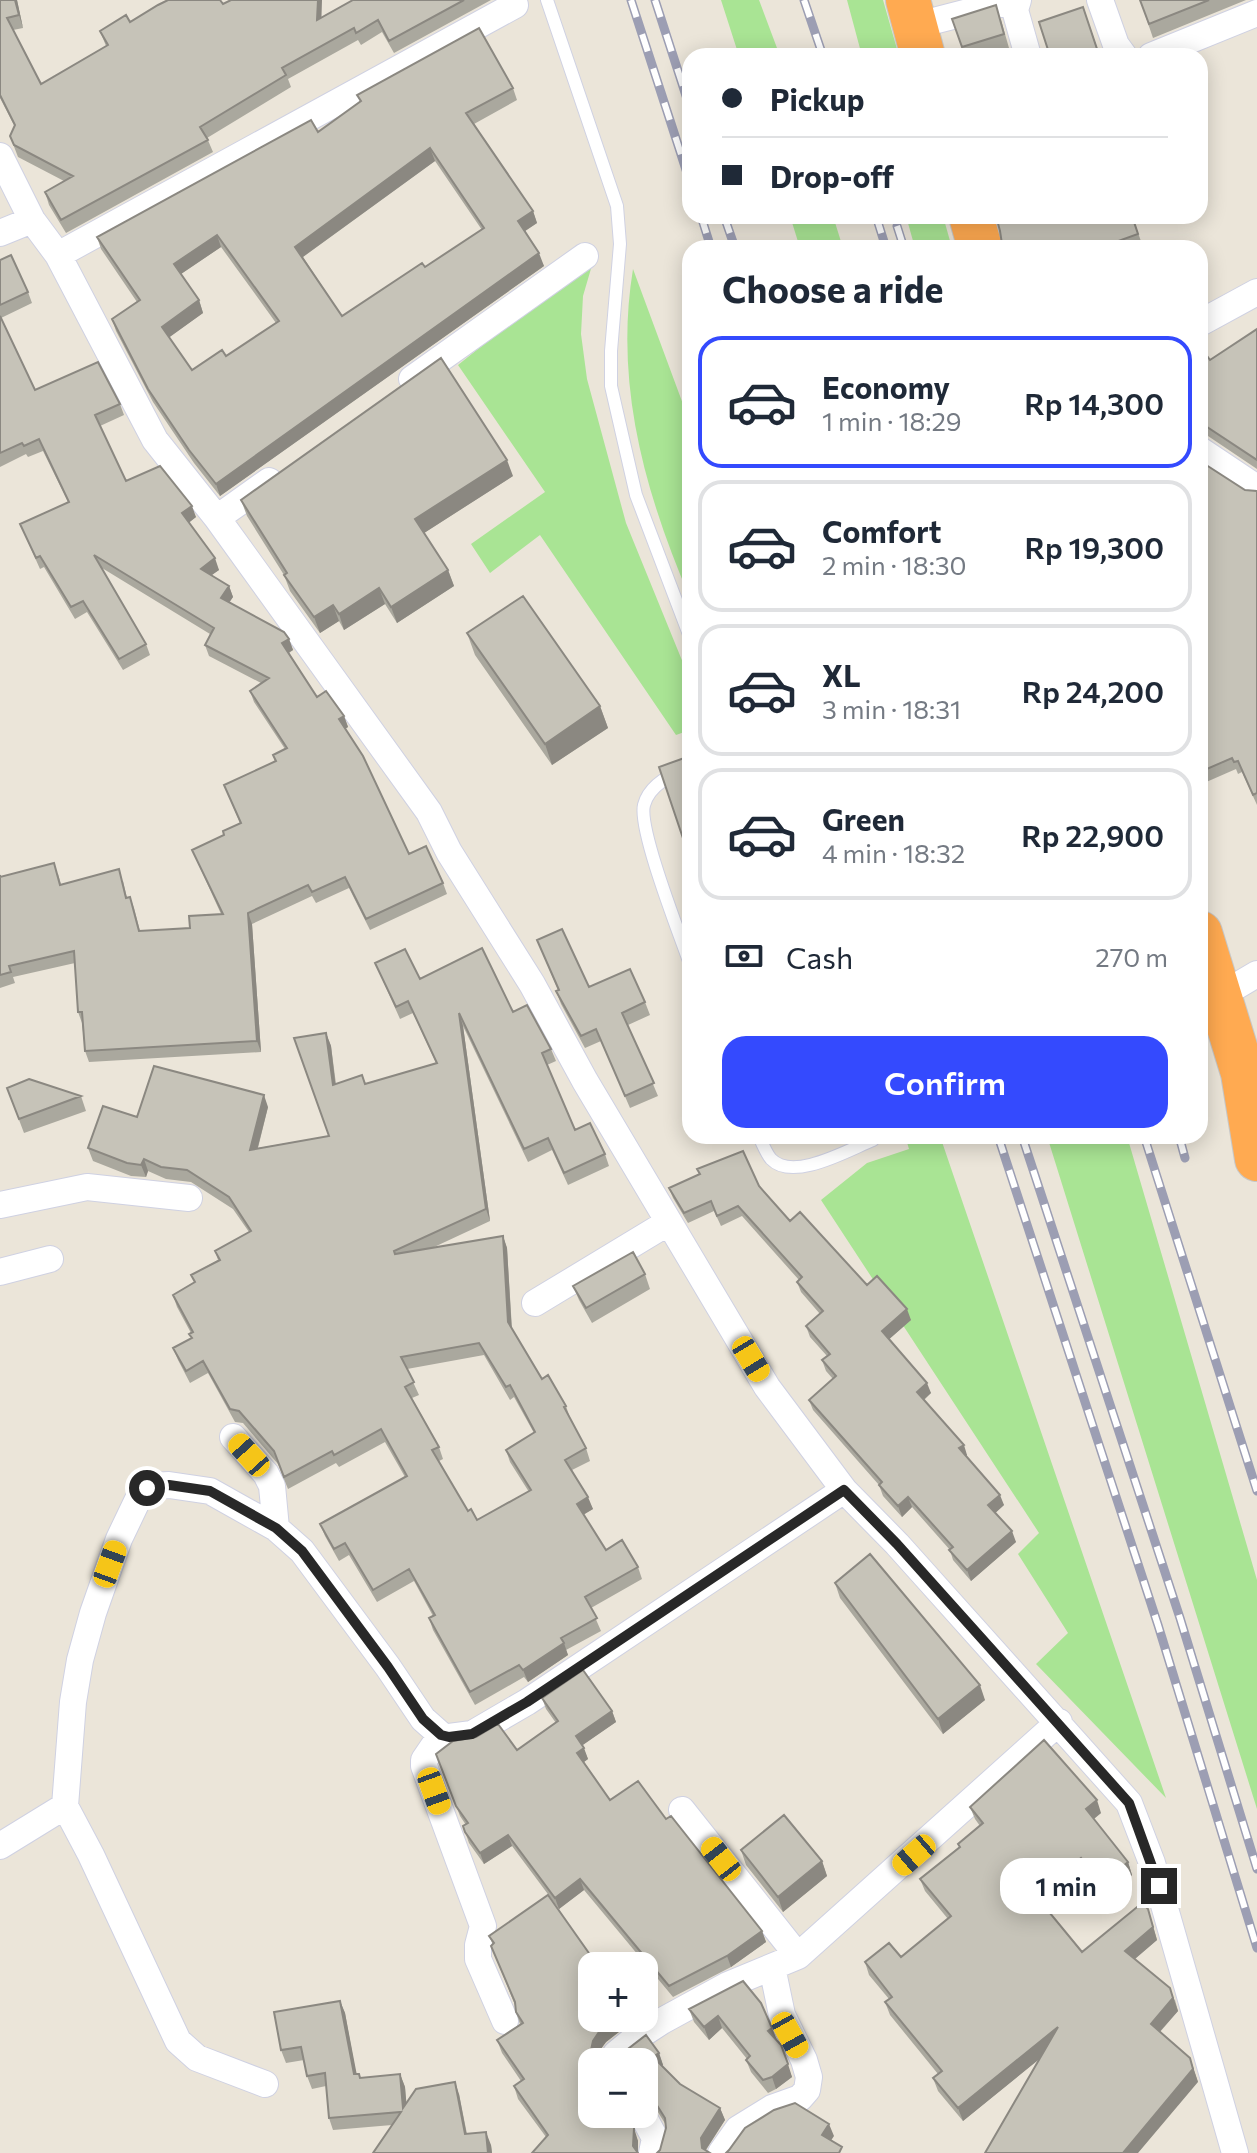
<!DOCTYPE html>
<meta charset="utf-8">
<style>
:root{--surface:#fff;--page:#f2f2f3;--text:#1f2937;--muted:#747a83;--line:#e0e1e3;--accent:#344afe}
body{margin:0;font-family:Commissioner,sans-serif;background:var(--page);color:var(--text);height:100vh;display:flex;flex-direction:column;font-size:30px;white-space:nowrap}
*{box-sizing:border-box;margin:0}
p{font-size:26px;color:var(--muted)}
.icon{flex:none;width:44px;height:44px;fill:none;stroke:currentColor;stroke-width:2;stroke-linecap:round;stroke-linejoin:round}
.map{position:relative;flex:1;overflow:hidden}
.panel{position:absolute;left:682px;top:240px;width:526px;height:904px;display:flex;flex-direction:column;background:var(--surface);border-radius:24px;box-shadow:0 4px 20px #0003}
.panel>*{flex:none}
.top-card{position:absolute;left:682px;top:48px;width:526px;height:176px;border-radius:24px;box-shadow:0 4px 20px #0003;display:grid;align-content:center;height:176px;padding:0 40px;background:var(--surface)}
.controls{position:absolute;left:578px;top:1952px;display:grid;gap:16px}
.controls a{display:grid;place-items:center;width:80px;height:80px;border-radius:16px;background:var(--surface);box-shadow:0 4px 20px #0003;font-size:40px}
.end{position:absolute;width:36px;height:36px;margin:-18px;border:10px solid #282828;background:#fff;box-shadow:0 0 0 4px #fff}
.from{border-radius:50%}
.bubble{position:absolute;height:56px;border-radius:24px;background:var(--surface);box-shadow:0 4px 20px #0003;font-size:26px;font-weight:600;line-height:56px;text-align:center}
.car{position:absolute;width:24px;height:48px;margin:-24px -12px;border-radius:10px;box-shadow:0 0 6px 2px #0007;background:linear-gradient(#f5c518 24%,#345 0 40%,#f5c518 0 76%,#345 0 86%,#f5c518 0)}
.top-card b{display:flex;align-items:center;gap:28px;height:76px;font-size:30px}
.top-card b+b{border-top:2px solid var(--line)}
.top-card i{width:20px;height:20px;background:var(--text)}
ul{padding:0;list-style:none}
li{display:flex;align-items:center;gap:24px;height:132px;margin:0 16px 12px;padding:0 24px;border:4px solid var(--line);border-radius:24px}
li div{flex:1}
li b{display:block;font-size:30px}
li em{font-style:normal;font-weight:600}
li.on{border-color:var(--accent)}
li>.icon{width:72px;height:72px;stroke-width:1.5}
h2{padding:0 40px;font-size:36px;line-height:96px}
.pay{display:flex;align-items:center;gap:20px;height:88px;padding:0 40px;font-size:30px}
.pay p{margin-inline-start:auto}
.action{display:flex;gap:16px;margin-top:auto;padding:16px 40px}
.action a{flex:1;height:92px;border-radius:24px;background:var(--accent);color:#fff;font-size:32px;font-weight:600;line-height:92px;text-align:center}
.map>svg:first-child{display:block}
.green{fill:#a9e494}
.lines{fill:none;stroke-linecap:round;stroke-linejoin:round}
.lane-casing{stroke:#cfd1e2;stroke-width:14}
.street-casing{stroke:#cfd1e2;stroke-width:28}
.highway-casing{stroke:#c7c7c7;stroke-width:46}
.lane{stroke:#fff;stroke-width:12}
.street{stroke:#fff;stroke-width:26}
.highway{stroke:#ffaa51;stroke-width:44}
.rail-casing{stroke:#9c9eb3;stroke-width:9}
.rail{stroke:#fff;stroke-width:6;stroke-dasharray:18;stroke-linecap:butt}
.wall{fill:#aaa89e;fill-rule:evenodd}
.shaded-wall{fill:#8b8881}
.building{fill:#c6c3b8;stroke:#8b8881;stroke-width:2;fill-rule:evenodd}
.route{stroke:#282828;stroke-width:10}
</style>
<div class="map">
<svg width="1257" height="2153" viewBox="0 0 1257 2153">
<rect width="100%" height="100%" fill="#ebe5d9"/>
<!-- green -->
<path class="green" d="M721,0H759L780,56H739Z
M847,0H883L899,56H862Z
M790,216H833L843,248H800Z
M906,216H943L952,248H915Z
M595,255L583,296L581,334L587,379L626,523L690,680V730L676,735L540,535L490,573L471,544L545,492L458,365Z
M633,269L690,423V598C645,493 614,384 633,269Z
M905,1136H940L1166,1798L1036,1664L1068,1633L1018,1554L1039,1533L821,1200L867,1163L909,1149Z
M1047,1136H1127L1257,1580V1809Z"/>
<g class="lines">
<!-- lane casing -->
<g class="lane-casing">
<path id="lane" d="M547,0L617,206L620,244L611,351V386L636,495L690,637
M690,767C673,773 649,785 644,805C638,829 680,935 690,964
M759,1136C762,1143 766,1153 771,1159C793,1182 848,1150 873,1140"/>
</g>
<!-- street casing -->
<g class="street-casing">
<path id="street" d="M1018,0L1015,10L1028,56
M1100,0L1116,45L1124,56
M914,26L1015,0
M1151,56L1257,13
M0,156L32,220L58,255L155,440L217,518L429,812L449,852L532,984L585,1081L767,1387L844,1490L897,1544L1129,1803L1152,1863L1235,2153
M0,233L32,220
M58,255L515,5
M1200,323L1257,292
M412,379L585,256
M1200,450L1257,488
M217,518L269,481
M1218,997L1257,974
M0,1205L87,1187L189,1198
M0,1272L50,1259
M535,1303L669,1222
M233,1437L266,1474L272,1486L276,1528
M441,1735L424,1760V1766L483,1926L478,1945V1959L505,2021
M682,1810L798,1956
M0,1846L65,1806
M611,2062L616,2054L633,2040L662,2021L728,1985L798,1956L1059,1722
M265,2084L197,2058L178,2041L91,1855L65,1806L73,1702L80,1660L93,1613L119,1539L141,1493L152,1486L169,1485L210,1491L276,1528L302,1551L388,1667L423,1719L441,1735L449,1737L472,1734L527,1702L844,1490
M642,2114L655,2138L652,2153
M721,2153L738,2129L772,2108L800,2098L807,2090L809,2077L804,2060L782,2015L772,1967"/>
</g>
<!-- highway casing -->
<g class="highway-casing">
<path id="highway" d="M908,0L923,56
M971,216L980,248
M1200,933L1243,1073L1257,1159"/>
</g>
<!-- lane -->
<use href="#lane" class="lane"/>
<!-- street -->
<use href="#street" class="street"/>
<!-- highway -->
<use href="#highway" class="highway"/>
<!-- rail casing -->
<g class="rail-casing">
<path id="rail" d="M631,0L690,182
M655,0L690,108
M804,0L823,56
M701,216L711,248
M724,216L735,248
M876,216L886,248
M897,226L904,248
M998,1136L1158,1625L1257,1948
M1022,1136L1180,1618L1257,1869
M1144,1136L1257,1491
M1179,1136L1185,1158"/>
</g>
<!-- rail -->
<use href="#rail" class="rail"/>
</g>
<!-- wall -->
<path class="wall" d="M0,0H17L23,28L13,30L41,84L106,46L100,31L130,22L223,4L322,17L353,0H491L394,53L382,32L361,45L358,40L288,79L291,87L207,138L213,152L66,233L49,205L45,192L64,181L18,157L10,136L15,127L0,98Z
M1140,0H1246L1153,38Z
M1083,7L1100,56H1050Z
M952,19L1001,20L1009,48L985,56H965Z
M513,88L517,100L474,124L533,211L537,223L525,231L544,266L220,496L194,463L153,402L116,331L112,319L137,302L101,249L97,237L318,132L360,102L357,95ZM435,161L482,230L425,267L342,316L303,257ZM221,247L276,323L226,356L192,370L169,337L203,313L199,300L181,274Z
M1132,216L1142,244L1131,248H1000L1002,244L1000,231Z
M0,260L28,292L32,303L1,318L35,390L120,404L124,415L100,426L126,481L196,517L188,523L219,570L211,575L229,586L233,597L229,602L289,639L293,650L289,653L317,697L344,716L348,727L345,729L409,854L443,883L447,894L370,930L349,888L316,903L312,896L252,924L261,1052L89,1062L85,1051L82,1023L78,1012L75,963L13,977L15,983L0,988V874L1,877L58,874L61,884L123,881L127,898L130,897L134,908L140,931L190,928L221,914L192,850L224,835L240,823L224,785L275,761L273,755L285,749L254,702L250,691L261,683L209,656L205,645L210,634L102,568L146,644L150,655L123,670L87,612L75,619L44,567L40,569L20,524L68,502L43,451L28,457L26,454L0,467Z
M1257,329V469L1208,436H1200V346L1210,360Z
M1200,461L1245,490L1257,491V805L1242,772L1238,774L1236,769L1204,783L1200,775Z
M513,476L424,533L448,570L454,586L397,623L385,604L344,630L339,621L320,633L290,591L284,575L247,516L241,500Z
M467,633L600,706L608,728L552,765L475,655Z
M537,940L589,987L645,1002L650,1015L628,1025L658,1096L630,1108L601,1041L585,1048L561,1004L556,991L558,990Z
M375,963L513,1012L551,1049L556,1061L547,1065L575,1130L605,1154L609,1166L568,1185L552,1150L528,1162L463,1026L490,1221L432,1248L503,1236L507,1248L512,1329L542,1379L566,1406L570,1418L586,1448L590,1461L572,1470L593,1509L583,1515L606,1550L638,1567L642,1579L591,1608L601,1631L566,1650L568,1655L528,1682L524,1677L475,1705L433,1630L429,1618L433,1616L414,1581L377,1602L349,1555L339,1561L325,1536L320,1524L405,1477L385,1442L339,1467L336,1463L288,1489L278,1464L243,1423L235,1422L208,1373L190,1383L178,1360L173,1348L191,1338L189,1334L191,1333L177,1307L173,1295L194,1282L191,1275L218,1260L215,1251L249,1232L233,1209L191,1182L166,1179L148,1171L146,1177L131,1176L93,1161L88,1148L137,1117L268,1107L258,1148L329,1136L326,1033L331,1046L336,1084H365L436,1063L413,1013L400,1019ZM484,1355L510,1400L514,1397L534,1433L506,1450L510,1462L529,1492L477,1520L468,1511L439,1461L443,1459L439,1447L412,1398L419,1395L407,1369Z
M7,1088L81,1096L86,1111L24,1133Z
M759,1186L790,1221L911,1320L889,1339L931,1393L924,1400L967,1455L966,1456L1004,1505L995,1513L1016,1542L971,1581L953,1560L950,1550L912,1507L902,1517L883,1496L879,1485L813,1410L809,1400L833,1379L826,1371L822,1360L827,1356L810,1337L806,1326L820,1314L801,1292L797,1282L799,1280L742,1216L721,1226L714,1211L688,1223L673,1198L669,1188Z
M645,1274L650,1289L592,1323L579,1300L573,1286Z
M835,1583L985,1700L943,1734L840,1598Z
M542,1698L612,1711L616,1722L582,1745L588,1759L584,1762L610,1800L666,1819L762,1931L766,1942L731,1967L673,1997L584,1890L559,1909L512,1846L484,1864L469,1843L463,1826L466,1825L460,1816L436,1754L517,1750L556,1723L546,1709Z
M970,1807L1101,1813L1094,1819L1128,1862L1132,1875L1107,1896L1086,1870L1043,1905L1082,1952L1152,1922L1157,1940L1135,1959L1175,2000L1178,2011L1160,2032L1190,2058L1198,2082L1040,2058L963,2121L938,2091L933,2078L938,2074L890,2015L885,2002L889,1999L869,1975L865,1962L901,1957L948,1919L925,1891L920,1879L959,1847L958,1844L980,1826L975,1819Z
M741,1850L822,1861L827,1876L783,1912L746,1865Z
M489,1936L633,2021L606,2042L597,2054L596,2060L638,2141V2153L546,2137L518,2099L514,2086L521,2081L502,2053L497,2040L520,2024L516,2012L515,2005L491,1946L493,1945Z
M743,1981L776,2040L792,2077L776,2089L768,2093L751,2072L746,2060L747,2059L722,2028L709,2040L694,2022L689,2009Z
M340,2001L345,2013L356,2074L361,2078L400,2074L405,2087L406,2104L459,2094L467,2134L491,2145L492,2153H373L392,2125L333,2130L329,2118L326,2086L312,2089L307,2076L304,2060L286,2063L281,2050Z
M659,2053L663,2065L662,2066L680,2084L720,2108L725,2120L706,2150H660L666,2128V2125L651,2101L644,2098V2062Z"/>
<!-- shaded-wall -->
<path class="shaded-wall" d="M15,0H17L23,28L19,15Z
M318,0H322L321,32L317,20Z
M430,148L435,161L300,259L295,247Z
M533,211L537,223L522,233L518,221Z
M217,235L221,247L178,276L174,264Z
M539,253L544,266L220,496L216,484Z
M199,300L203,313L167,339L162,327Z
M507,460L513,476L421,535L415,519Z
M192,506L196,517L186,525L182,513Z
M215,558L219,570L205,580L201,569Z
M448,570L454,586L397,623L391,607Z
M229,586L233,597L225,609L221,598Z
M379,588L385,604L344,630L339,614Z
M333,605L339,621L320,633L314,617Z
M289,639L293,650L286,654L282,643Z
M600,706L608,728L552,765L545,744Z
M344,716L348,727L343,730L339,719Z
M248,913L252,924L261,1052L257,1041Z
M459,1013L463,1026L490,1221L486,1209Z
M326,1033L331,1046L337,1098L333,1085Z
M264,1095L268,1107L254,1162L250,1150Z
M144,1159L148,1171L146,1177L141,1165Z
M503,1236L507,1248L512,1334L508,1322Z
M907,1309L911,1320L886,1342L882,1331Z
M927,1383L931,1393L921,1402L917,1392Z
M964,1445L967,1455L963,1459L959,1448Z
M1000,1495L1004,1505L992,1516L988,1505Z
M588,1497L593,1509L581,1516L577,1504Z
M908,1497L912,1507L902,1517L898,1506Z
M1012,1531L1016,1542L971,1581L967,1570Z
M564,1643L568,1655L528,1682L523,1670Z
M980,1685L985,1700L943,1734L938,1719Z
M612,1711L616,1722L580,1747L576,1736Z
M584,1748L588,1759L581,1764L577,1753Z
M1097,1800L1101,1813L1091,1821L1086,1809Z
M508,1835L512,1846L484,1864L480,1853Z
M1081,1858L1086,1870L1040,1907L1035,1895Z
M822,1861L827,1876L783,1912L778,1897Z
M1128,1862L1132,1875L1107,1896L1103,1883Z
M580,1879L584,1890L559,1909L555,1898Z
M1148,1909L1157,1940L1130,1963L1125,1951Z
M762,1931L766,1942L731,1967L727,1956Z
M1170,1988L1178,2011L1155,2037L1151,2024Z
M340,2001L345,2013L359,2086L354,2074Z
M718,2016L722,2028L709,2040L704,2027Z
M616,2018H631L633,2021L606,2042L597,2054L595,2062L591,2050L593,2041L601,2029Z
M1058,2027L1063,2040L963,2121L958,2108Z
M772,2028L777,2040L768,2031Z
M659,2053L663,2065L657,2069L653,2057Z
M1190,2058L1198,2082L1138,2153H1123Z
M788,2064L792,2077L776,2089L772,2077Z
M400,2074L405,2087L408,2121L403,2108Z
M455,2082L459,2094L469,2147L465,2134Z
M720,2108L725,2120L705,2151L702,2148L701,2138Z
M829,2124L834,2136L826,2148L822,2135Z
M634,2128L638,2141V2153L633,2146Z
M486,2132L491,2145L492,2153H488Z"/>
<!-- building -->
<path class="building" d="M0,0H15L19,15L7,18L41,84L108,45L100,31L126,15L130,22L158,5L168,0H220L223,4L231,0H318L317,20L353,0H464L389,41L378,20L356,33L354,28L282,68L286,75L200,127L208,140L61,220L45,192L73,176L14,145L10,136L15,125L0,95Z
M1140,0H1209L1149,24Z
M996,5L1004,34L962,47L952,19Z
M1083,7L1098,52L1087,56H1050L1039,22Z
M479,28L513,88L466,113L533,211L518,221L539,253L216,484L189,450L148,389L112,319L140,300L97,237L311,120L318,132L361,101L357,95ZM430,148L484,228L425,267L422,263L342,316L295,247ZM217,235L279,321L226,356L222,350L192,370L162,327L199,300L174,264Z
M996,216H1132L1138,234L1099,248H1000L999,246L1002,244L1000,231Z
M11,255L28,292L0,305V260Z
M0,316L35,390L98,362L120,404L95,415L126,481L160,466L192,506L182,513L215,558L201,569L229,586L221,598L284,632L289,639L282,643L317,697L326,691L344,716L339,719L363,756L409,854L426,846L443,883L366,919L345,877L312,892L308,885L248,913L257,1041L85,1051L82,1012H78L74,951L9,966L11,972L0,975V875V877L54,863L60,885L119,869L126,898L130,897L139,931L190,928L189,916L223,914L192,850L224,835L223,831L241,823L224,785L276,761L273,755L287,748L250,691L269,678L205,645L214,628L94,555L146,644L119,659L83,601L71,607L40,556L36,558L20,524L69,502L39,439L24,446L22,443L0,453Z
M1257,329V460L1204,425H1200V346L1210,360Z
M441,358L507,460L415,519L448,570L391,607L379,588L339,614L333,605L314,617L284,575L287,573L241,500Z
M1200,461L1245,490L1257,491V793L1253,795L1238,761L1234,762L1232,758L1200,772Z
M523,596L600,706L545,744L467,633Z
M690,756V859L659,767Z
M562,929L589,987L630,969L645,1002L622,1013L654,1083L625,1096L596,1029L581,1036L556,991L559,990L537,940Z
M482,948L513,1012L527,1005L551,1049L542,1053L575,1130L590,1123L605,1154L564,1173L548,1138L524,1149L459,1013L486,1209L394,1251L395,1254L503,1236L508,1322L542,1379L548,1375L566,1406L564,1407L586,1448L565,1460L588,1497L577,1504L606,1550L622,1540L638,1567L585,1597L597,1618L561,1638L564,1643L523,1670L519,1665L470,1692L429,1618L435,1615L409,1569L373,1590L345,1543L334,1549L320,1524L407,1476L381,1429L334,1455L332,1451L284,1477L274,1451L239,1411L230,1409L203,1361L186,1371L173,1348L192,1338L189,1334L193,1332L173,1295L195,1282L191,1275L220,1260L215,1251L251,1231L229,1197L187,1170L161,1167L144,1159L141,1165L127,1163L88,1148L103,1106L137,1117L154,1066L264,1095L250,1150L329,1136L294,1038L326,1033L333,1085L362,1075L365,1084L437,1063L408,1001L396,1007L375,963L405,949L420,979ZM479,1343L506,1387L510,1385L535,1432L506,1450L531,1490L477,1520L471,1509L468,1511L432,1450L439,1447L405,1387L414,1382L401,1357Z
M29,1079L81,1096L19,1119L7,1088Z
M743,1151L759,1186L790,1221L800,1212L867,1285L877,1276L907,1309L882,1331L927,1383L917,1392L964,1445L959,1448L1000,1495L988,1505L1012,1531L967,1570L949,1550L953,1547L908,1497L898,1506L879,1485L882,1482L809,1400L836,1376L822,1360L830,1354L806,1326L823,1311L797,1282L802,1277L738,1206L717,1216L711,1201L684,1213L669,1188L700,1174L697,1169Z
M633,1252L645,1274L586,1308L573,1286Z
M870,1554L980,1685L938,1719L835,1583Z
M583,1670L612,1711L576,1736L584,1748L577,1753L610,1800L638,1781L666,1819L671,1816L762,1931L727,1956L669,1986L580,1879L555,1898L508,1835L480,1853L465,1832L463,1826L468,1823L456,1806L436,1754L453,1741L476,1737L498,1724L517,1750L558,1721L542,1698Z
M1044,1740L1097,1800L1086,1809L1128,1862L1103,1883L1081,1858L1035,1895L1082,1952L1142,1903L1148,1909L1153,1927L1125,1951L1170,1988L1173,1998L1151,2024L1190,2058L1193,2069L1123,2153H985L1058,2027L958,2108L933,2078L942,2071L885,2002L892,1997L865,1962L889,1943L901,1957L951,1916L920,1879L960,1847L958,1844L983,1823L970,1807Z
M784,1815L822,1861L778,1897L741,1850Z
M548,1895L598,1966H592V2018H616L601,2029L593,2041L591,2050L597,2062H592V2114H627L634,2128L633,2146L638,2153H532L548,2135L514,2086L524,2079L497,2040L523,2023L516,2012L515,2002L491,1946L494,1943L489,1936Z
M743,1981L761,2003L772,2028L768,2031L781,2045L788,2064L772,2077L763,2080L746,2060L750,2056L718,2016L704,2027L689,2009Z
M340,2001L354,2074H359L360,2078L400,2074L403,2108L416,2089L455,2082L465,2134L486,2132L488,2153H373L401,2112L329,2118L325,2073L307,2076L301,2047L281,2050L274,2012Z
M646,2035L659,2053L653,2057L680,2084L720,2108L701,2138L702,2148L710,2153H657L660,2150L666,2128L665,2118L646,2088H644V2062H616L624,2052Z
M795,2103L829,2124L822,2135L842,2147L839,2153H726L729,2150L745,2128L774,2110Z"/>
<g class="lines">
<!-- route -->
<path class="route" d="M147,1488L169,1485L210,1491L276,1528L302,1551L388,1667L423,1719L441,1735L449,1737L472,1734L527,1702L844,1490L897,1544L1129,1803L1159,1886"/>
</g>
</svg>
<div class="controls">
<a>+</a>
<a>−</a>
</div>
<i class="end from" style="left:147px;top:1488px"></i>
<i class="end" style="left:1159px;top:1886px"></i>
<div class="bubble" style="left:1000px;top:1858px;width:132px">1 min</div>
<i class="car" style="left:751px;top:1359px;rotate:149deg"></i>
<i class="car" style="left:249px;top:1455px;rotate:318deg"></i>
<i class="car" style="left:110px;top:1564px;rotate:20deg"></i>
<i class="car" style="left:434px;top:1791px;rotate:160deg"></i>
<i class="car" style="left:914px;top:1855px;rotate:229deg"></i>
<i class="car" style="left:721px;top:1859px;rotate:322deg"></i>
<i class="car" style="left:790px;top:2035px;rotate:151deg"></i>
<div class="top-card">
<b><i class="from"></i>Pickup</b>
<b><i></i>Drop-off</b>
</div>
<section class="panel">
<h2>Choose a ride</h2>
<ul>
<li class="on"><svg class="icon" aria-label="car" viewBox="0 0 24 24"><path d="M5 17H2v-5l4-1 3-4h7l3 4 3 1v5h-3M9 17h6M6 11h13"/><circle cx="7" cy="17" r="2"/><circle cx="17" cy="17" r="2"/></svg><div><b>Economy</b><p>1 min · 18:29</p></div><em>Rp 14,300</em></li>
<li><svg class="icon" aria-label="car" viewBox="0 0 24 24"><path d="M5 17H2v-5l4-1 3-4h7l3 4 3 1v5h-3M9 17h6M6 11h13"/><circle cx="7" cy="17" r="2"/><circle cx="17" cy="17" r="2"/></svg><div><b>Comfort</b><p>2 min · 18:30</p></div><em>Rp 19,300</em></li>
<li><svg class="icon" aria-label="car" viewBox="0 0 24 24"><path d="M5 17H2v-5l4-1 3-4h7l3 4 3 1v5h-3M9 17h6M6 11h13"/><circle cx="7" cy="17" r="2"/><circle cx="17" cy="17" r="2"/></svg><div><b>XL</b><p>3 min · 18:31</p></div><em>Rp 24,200</em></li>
<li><svg class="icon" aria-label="car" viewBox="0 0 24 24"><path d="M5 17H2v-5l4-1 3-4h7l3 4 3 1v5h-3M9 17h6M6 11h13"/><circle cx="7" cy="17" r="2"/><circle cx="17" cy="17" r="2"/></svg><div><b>Green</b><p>4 min · 18:32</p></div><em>Rp 22,900</em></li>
</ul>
<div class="pay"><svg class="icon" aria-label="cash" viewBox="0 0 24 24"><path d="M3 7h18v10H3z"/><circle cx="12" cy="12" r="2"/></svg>Cash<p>270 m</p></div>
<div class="action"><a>Confirm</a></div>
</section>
</div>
